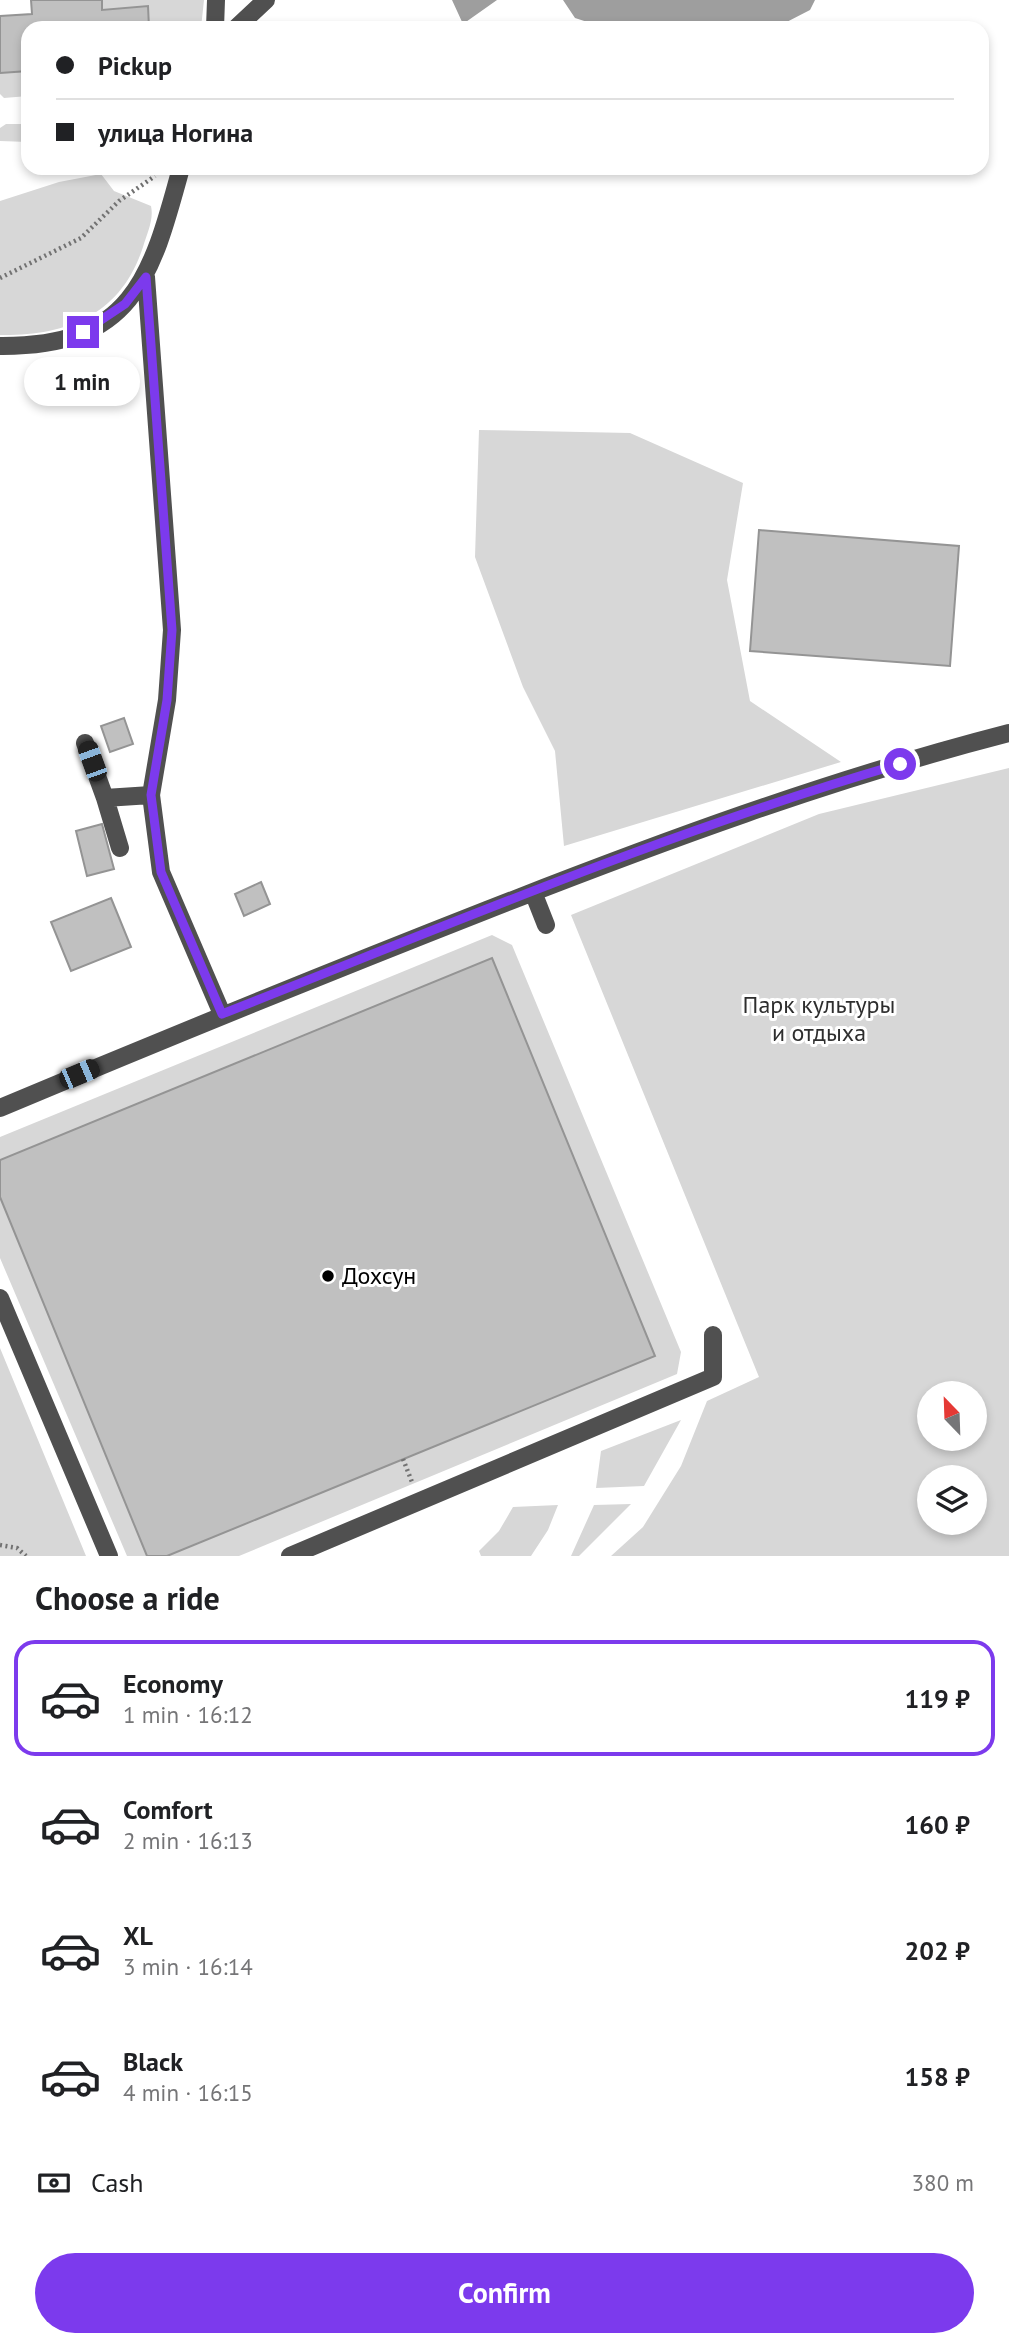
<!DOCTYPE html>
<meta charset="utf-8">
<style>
:root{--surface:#fff;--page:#f2f2f2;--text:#202124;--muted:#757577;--line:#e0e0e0;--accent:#7c3aed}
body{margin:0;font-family:"PT Sans",sans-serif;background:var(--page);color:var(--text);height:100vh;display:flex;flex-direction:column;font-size:26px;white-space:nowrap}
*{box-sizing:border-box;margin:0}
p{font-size:23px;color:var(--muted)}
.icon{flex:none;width:38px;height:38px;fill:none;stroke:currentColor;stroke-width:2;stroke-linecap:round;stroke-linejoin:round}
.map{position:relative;height:1556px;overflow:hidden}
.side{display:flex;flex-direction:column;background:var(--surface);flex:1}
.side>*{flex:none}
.guide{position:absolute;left:21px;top:21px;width:968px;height:154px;border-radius:21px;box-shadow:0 4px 10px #0003;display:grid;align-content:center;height:154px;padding:0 35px;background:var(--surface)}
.needle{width:46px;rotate:337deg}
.controls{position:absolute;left:917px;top:1381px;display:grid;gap:14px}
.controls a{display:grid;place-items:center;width:70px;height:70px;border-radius:50%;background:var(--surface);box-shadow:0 4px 10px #0003;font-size:35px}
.end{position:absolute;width:32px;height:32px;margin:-16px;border:9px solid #7c3aed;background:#fff;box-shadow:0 0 0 4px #fff}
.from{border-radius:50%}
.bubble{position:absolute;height:49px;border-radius:24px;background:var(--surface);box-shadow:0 4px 10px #0003;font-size:23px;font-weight:600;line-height:49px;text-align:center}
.car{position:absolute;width:21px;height:42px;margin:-21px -10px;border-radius:9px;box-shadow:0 0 5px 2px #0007;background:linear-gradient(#222 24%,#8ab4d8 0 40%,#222 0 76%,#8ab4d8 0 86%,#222 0)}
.guide b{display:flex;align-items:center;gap:24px;height:66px;font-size:26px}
.guide b+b{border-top:2px solid var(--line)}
.guide i{width:18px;height:18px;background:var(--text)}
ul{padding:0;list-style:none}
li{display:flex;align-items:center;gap:21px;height:116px;margin:0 14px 10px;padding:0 21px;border:4px solid transparent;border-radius:21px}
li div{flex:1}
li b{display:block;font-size:26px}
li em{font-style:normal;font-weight:600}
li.current{border-color:var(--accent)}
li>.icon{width:63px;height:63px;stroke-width:1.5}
h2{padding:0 35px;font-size:32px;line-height:84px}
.pay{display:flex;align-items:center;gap:18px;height:77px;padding:0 35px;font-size:26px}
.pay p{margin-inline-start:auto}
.primary-button{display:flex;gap:14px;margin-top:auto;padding:14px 35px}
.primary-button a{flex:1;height:80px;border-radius:42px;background:var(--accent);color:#fff;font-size:28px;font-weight:600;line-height:80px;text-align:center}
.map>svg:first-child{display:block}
.green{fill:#d7d7d7;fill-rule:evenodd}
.water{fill:#9e9e9e}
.building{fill:#c0c0c0;stroke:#949494;stroke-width:2}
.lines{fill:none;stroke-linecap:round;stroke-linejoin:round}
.path{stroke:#727272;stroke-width:4.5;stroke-dasharray:2 3.5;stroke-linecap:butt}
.minor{stroke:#505050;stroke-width:18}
.route{stroke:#7c3aed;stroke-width:9}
.poi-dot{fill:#000;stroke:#fff;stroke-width:2.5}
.labels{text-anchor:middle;stroke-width:6;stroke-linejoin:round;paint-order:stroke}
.park-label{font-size:24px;fill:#2e2e2e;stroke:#fff}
.poi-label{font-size:24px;fill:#000;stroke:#fff;text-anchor:start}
</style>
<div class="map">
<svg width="1009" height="1556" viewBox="0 0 1009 1556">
<rect width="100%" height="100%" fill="#fff"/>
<!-- green -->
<path class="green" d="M102,0H204L201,28H149L147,6L102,10Z
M28,71V96L4,98L0,94V73Z
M6,124H28V142L0,141V128Z
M101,174L114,191L151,206C154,220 147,233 143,247C121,315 67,336 0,335V201L59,182Z
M479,430L630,433L743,483L727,580L750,701L841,762L564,846L555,751L523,687L475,557Z
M1009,768V1556H611L643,1527L681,1466L707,1401L759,1377L571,915L819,814ZM929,1393H975V1438H929ZM929,1477H975V1522H929Z
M492,935L512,945L681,1352L677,1374L239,1556H127L0,1258V1137Z
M0,1348L86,1556H0Z
M681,1420L644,1486L596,1488L601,1451Z
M631,1504L579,1556H571L594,1505Z
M558,1505L548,1530L531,1556H481L479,1551L499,1531L513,1507Z"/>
<!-- water -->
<path class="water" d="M452,0H497L463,24Z
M563,0H815L810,10L775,28H606L575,18Z"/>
<!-- building -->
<path class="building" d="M31,0H102V10L148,6L149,28H28V71L0,73V16L32,14Z
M759,530L959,546L950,666L750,651Z
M124,718L133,744L110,752L101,726Z
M102,824L114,869L87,876L76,831Z
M261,882L270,904L244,916L235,894Z
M111,898L131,947L71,971L51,922Z
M492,958L655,1356L167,1556H147L0,1197V1160Z"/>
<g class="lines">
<!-- path -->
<path class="path" d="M0,278L81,238L119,201L155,176
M403,1459L412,1482
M0,1545L17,1548L26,1556"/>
<!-- minor -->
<path class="minor" d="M215,28L216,0
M236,28L266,0
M146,277L172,630L167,700L151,795L161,872L222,1014
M0,346C132,347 151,279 181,168
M85,743L105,798
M120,848L105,798L151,795
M533,892L546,925
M0,1108C162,1040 324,974 487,910C658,843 830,779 1009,733
M0,1298L109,1556
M290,1556L713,1377V1335"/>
</g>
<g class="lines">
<!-- route -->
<path class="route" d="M83,332L125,304L146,277L172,630L167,700L151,795L161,872L222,1014C446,926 669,831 900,764"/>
</g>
<!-- markers -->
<circle class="poi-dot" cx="328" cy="1276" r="7"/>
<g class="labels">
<!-- park labels -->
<g class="park-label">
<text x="819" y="1013">Парк культуры<tspan x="819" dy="28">и отдыха</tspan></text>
</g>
<!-- poi labels -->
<g class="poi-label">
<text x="342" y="1284">Дохсун</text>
</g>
</g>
</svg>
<div class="controls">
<a><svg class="needle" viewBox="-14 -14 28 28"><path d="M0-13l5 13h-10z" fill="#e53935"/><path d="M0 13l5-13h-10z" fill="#757577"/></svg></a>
<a><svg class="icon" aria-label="layers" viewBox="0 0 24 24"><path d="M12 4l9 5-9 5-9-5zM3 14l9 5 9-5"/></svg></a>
</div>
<i class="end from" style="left:900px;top:764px"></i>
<i class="end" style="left:83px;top:332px"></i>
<div class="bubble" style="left:24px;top:357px;width:116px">1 min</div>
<i class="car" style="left:92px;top:761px;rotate:340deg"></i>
<i class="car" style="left:79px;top:1074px;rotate:67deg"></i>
<div class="guide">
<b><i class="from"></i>Pickup</b>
<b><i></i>улица Ногина</b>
</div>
</div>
<section class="side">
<h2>Choose a ride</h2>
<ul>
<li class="current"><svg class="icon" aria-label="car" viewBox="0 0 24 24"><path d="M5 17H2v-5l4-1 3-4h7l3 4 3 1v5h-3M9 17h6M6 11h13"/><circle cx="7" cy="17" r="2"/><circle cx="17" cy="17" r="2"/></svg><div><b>Economy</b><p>1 min · 16:12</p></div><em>119 ₽</em></li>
<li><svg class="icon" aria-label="car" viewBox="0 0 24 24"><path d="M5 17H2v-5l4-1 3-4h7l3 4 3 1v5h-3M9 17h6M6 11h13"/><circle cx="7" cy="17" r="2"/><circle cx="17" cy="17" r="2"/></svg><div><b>Comfort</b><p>2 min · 16:13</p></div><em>160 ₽</em></li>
<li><svg class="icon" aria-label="car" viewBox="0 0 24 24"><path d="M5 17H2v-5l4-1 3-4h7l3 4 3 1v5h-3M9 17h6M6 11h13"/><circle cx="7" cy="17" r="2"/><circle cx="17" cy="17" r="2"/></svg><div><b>XL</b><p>3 min · 16:14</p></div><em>202 ₽</em></li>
<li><svg class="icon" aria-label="car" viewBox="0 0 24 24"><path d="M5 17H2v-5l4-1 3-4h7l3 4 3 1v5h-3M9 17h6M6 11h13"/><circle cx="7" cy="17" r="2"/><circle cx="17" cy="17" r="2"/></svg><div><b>Black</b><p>4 min · 16:15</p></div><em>158 ₽</em></li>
</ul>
<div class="pay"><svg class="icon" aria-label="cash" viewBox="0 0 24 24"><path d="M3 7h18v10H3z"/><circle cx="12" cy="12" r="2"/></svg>Cash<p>380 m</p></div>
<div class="primary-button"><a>Confirm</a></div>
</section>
